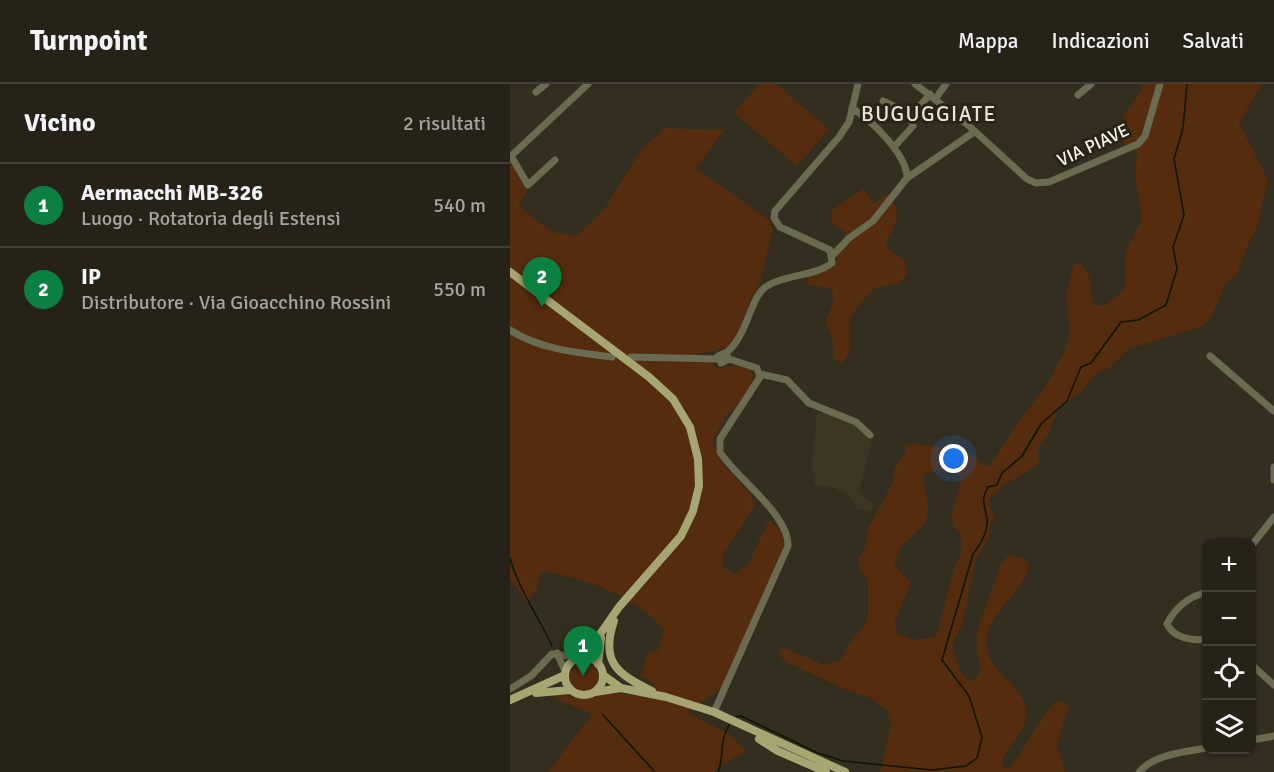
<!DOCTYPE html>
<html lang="it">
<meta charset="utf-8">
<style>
body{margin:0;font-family:Signika,sans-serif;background:#322f25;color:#f1f3f6}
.controls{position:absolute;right:18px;bottom:18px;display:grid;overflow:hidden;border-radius:12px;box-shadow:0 2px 4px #0004}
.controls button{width:54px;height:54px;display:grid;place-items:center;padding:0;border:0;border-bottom:2px solid #423f37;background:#262218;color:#f1f3f6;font:30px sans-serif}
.you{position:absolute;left:444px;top:375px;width:21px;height:21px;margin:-15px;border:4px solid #fff;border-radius:50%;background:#1a73e8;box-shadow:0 0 0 9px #1a73e833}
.badge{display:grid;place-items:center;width:39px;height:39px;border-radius:50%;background:#0b8043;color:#fff;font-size:20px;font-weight:700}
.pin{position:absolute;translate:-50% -50px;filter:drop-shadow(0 2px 3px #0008)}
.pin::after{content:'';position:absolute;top:32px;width:21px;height:18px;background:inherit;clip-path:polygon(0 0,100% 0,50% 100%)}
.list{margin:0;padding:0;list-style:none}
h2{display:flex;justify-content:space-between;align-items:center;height:78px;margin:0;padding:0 24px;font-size:26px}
h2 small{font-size:20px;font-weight:400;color:#a4a4a2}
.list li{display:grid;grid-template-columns:39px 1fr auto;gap:18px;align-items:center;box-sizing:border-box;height:84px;padding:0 24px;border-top:2px solid #423f37}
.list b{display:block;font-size:22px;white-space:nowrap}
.list p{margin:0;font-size:20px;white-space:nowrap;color:#a4a4a2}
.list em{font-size:20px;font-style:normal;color:#a4a4a2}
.icon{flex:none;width:33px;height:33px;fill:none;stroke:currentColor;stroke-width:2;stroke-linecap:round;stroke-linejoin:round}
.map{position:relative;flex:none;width:764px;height:688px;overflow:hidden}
header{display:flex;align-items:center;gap:36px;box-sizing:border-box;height:84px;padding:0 30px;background:#262218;border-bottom:2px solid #423f37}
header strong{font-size:28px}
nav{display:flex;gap:33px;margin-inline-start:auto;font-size:21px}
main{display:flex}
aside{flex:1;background:#262218}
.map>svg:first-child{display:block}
.built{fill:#3d3622}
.green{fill:#552c0d;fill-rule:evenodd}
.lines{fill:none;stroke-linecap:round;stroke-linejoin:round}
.stream{stroke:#0c1600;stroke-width:1.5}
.minor{stroke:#6a6b51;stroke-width:7}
.major{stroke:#a5a671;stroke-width:8}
.labels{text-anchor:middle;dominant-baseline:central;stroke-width:6;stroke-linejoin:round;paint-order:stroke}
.street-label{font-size:18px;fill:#f8f5ec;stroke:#292417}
.quarter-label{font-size:21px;letter-spacing:1.5px;fill:#eae3d2;stroke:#292417}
</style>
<header>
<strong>Turnpoint</strong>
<nav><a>Mappa</a><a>Indicazioni</a><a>Salvati</a></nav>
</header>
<main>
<aside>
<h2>Vicino<small>2 risultati</small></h2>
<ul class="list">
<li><span class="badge">1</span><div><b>Aermacchi MB-326</b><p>Luogo · Rotatoria degli Estensi</p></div><em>540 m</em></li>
<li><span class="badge">2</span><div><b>IP</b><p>Distributore · Via Gioacchino Rossini</p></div><em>550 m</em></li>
</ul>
</aside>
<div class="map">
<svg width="764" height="688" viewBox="0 0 764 688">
<rect width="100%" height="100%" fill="#332e20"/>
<path class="built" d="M313 327 340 337 362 357 349 407 362 419V428L346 424 340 413 327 405 304 400 305 390 301 389 307 328 312 329Z"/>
<path class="green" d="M249 0H266L319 45 287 82 224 29Z
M633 0H752L729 39 758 96 746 147 739 158 727 190 716 199 701 233 693 242 618 265 600 283 586 289 573 306 548 325 539 348 528 364 529 380 492 402 479 415 484 435 479 444V454L466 475 452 541 442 562 451 589 458 596H465L471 585 467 566 468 543 491 480 498 472 514 474 518 480C519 503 481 526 477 551 471 591 517 597 516 630 516 650 495 661 492 679L496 685 501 683 540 623 551 616 559 623 546 661 555 688H370L381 642 377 626 361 614 329 603 277 578 270 572 269 562 315 581 331 576 338 561 354 542 358 531V496L350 486 348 475 355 463 358 444 383 398 384 385 396 368 394 361C413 358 442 364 460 371 468 374 472 383 480 382L508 338 537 301 556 264 560 250 556 212 564 179H570C588 198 575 205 584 221H595L609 211 615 201V170L632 135 625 94 627 69 610 55C612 22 623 26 633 0ZM427 386 450 390C454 411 430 431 450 448L452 467 444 485 426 553 403 556 388 550 384 539 401 499 384 481C391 453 405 455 415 438 424 424 412 405 414 390Z
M155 44 214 46 186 84 258 135 263 143 250 199 240 217 224 259 216 264 187 270 182 277H201L207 285C218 282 228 277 239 285 254 297 220 326 213 336 209 343 206 351 202 358L212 379 240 410 245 421 215 467 212 475 214 484 225 490 238 480 259 436 271 447 275 459 212 604 177 628 221 651 236 667 206 685 205 688H38L82 630 44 614 48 609 71 615 89 610 110 609 140 614 145 600 131 592 137 570 148 566 154 545C122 511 77 494 32 487L27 504 17 519 0 495V77L17 107 9 122 42 148 67 152 95 124 131 66Z
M353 105 364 120 377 110C393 127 387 141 375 158L381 168 395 176 397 190 390 199 364 204 344 227 339 236V269L333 279 324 275 322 253 315 238 323 219 322 206C314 199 303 206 296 198L299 193 322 184 335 155V148L321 138 322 126Z
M60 593a14 14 0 1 1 28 0a14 14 0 1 1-28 0Z"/>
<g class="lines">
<path class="stream" d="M0 474C9 506 28 532 42 562
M93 631 145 688
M226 633 231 632 308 669 333 677 422 686 456 682 467 674 472 653 459 612 432 576 463 470C470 461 478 447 477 435 475 421 470 417 478 403L487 401 492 389 512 372 531 340 557 317 571 283 581 279 611 238 628 236 656 221 667 185 663 163 674 131 664 75 673 44 677 0
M208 688C215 671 208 661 219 641"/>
<path class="minor" d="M405 0 458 41 517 95 526 99 539 98 628 60 635 52 650 0
M26 8 36 0
M568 11 581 0
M426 14 436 0
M373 17 390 25 400 34
M384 63 403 42 400 34 420 10
M45 76 18 101 1 72 78 0
M397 94 464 48
M323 171 339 154 363 137 397 94C397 70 361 36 342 24
M0 246C29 265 68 269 102 273
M216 269C238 252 240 212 257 202 276 190 303 193 322 179L320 166 270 143 264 134 265 127 329 53 339 38 348 0
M700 272 764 327
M121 273 208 275
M250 290 277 296 299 319 346 338 360 351
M764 383V396
M742 461 764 433
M696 509C680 511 664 525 657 540 664 555 682 556 696 556
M47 569 55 587
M742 581 764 601
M0 605 21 592 42 570 70 573
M204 628 278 462C279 430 227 395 210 368V355L250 293 247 284 219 275 215 269 208 272 211 279 219 275
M742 656 764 652
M629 688C645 670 674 668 696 664"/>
<path class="major" d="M0 188 139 293 163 315 180 343 188 375 189 402 183 427 171 452 109 523 74 573
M104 537C90 578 107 590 142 607
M55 592a19 19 0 1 1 38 0a19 19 0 1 1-38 0Z
M88 580 91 554
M93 591 111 604
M85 608 111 604 156 613 204 628 335 688
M26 609 60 606
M0 616 55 591
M249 655 268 667 316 688"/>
</g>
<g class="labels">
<g class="street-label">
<text transform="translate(583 61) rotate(-25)">VIA PIAVE</text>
</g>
<g class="quarter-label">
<text x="419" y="30">BUGUGGIATE</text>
</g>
</g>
</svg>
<div class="controls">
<button>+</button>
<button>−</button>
<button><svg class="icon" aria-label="locate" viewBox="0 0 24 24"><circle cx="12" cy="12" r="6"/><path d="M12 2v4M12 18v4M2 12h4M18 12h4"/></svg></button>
<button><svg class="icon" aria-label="layers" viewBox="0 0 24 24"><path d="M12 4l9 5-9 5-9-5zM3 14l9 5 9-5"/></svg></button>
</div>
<div class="you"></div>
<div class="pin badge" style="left:73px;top:592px">1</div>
<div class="pin badge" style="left:32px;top:223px">2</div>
</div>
</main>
